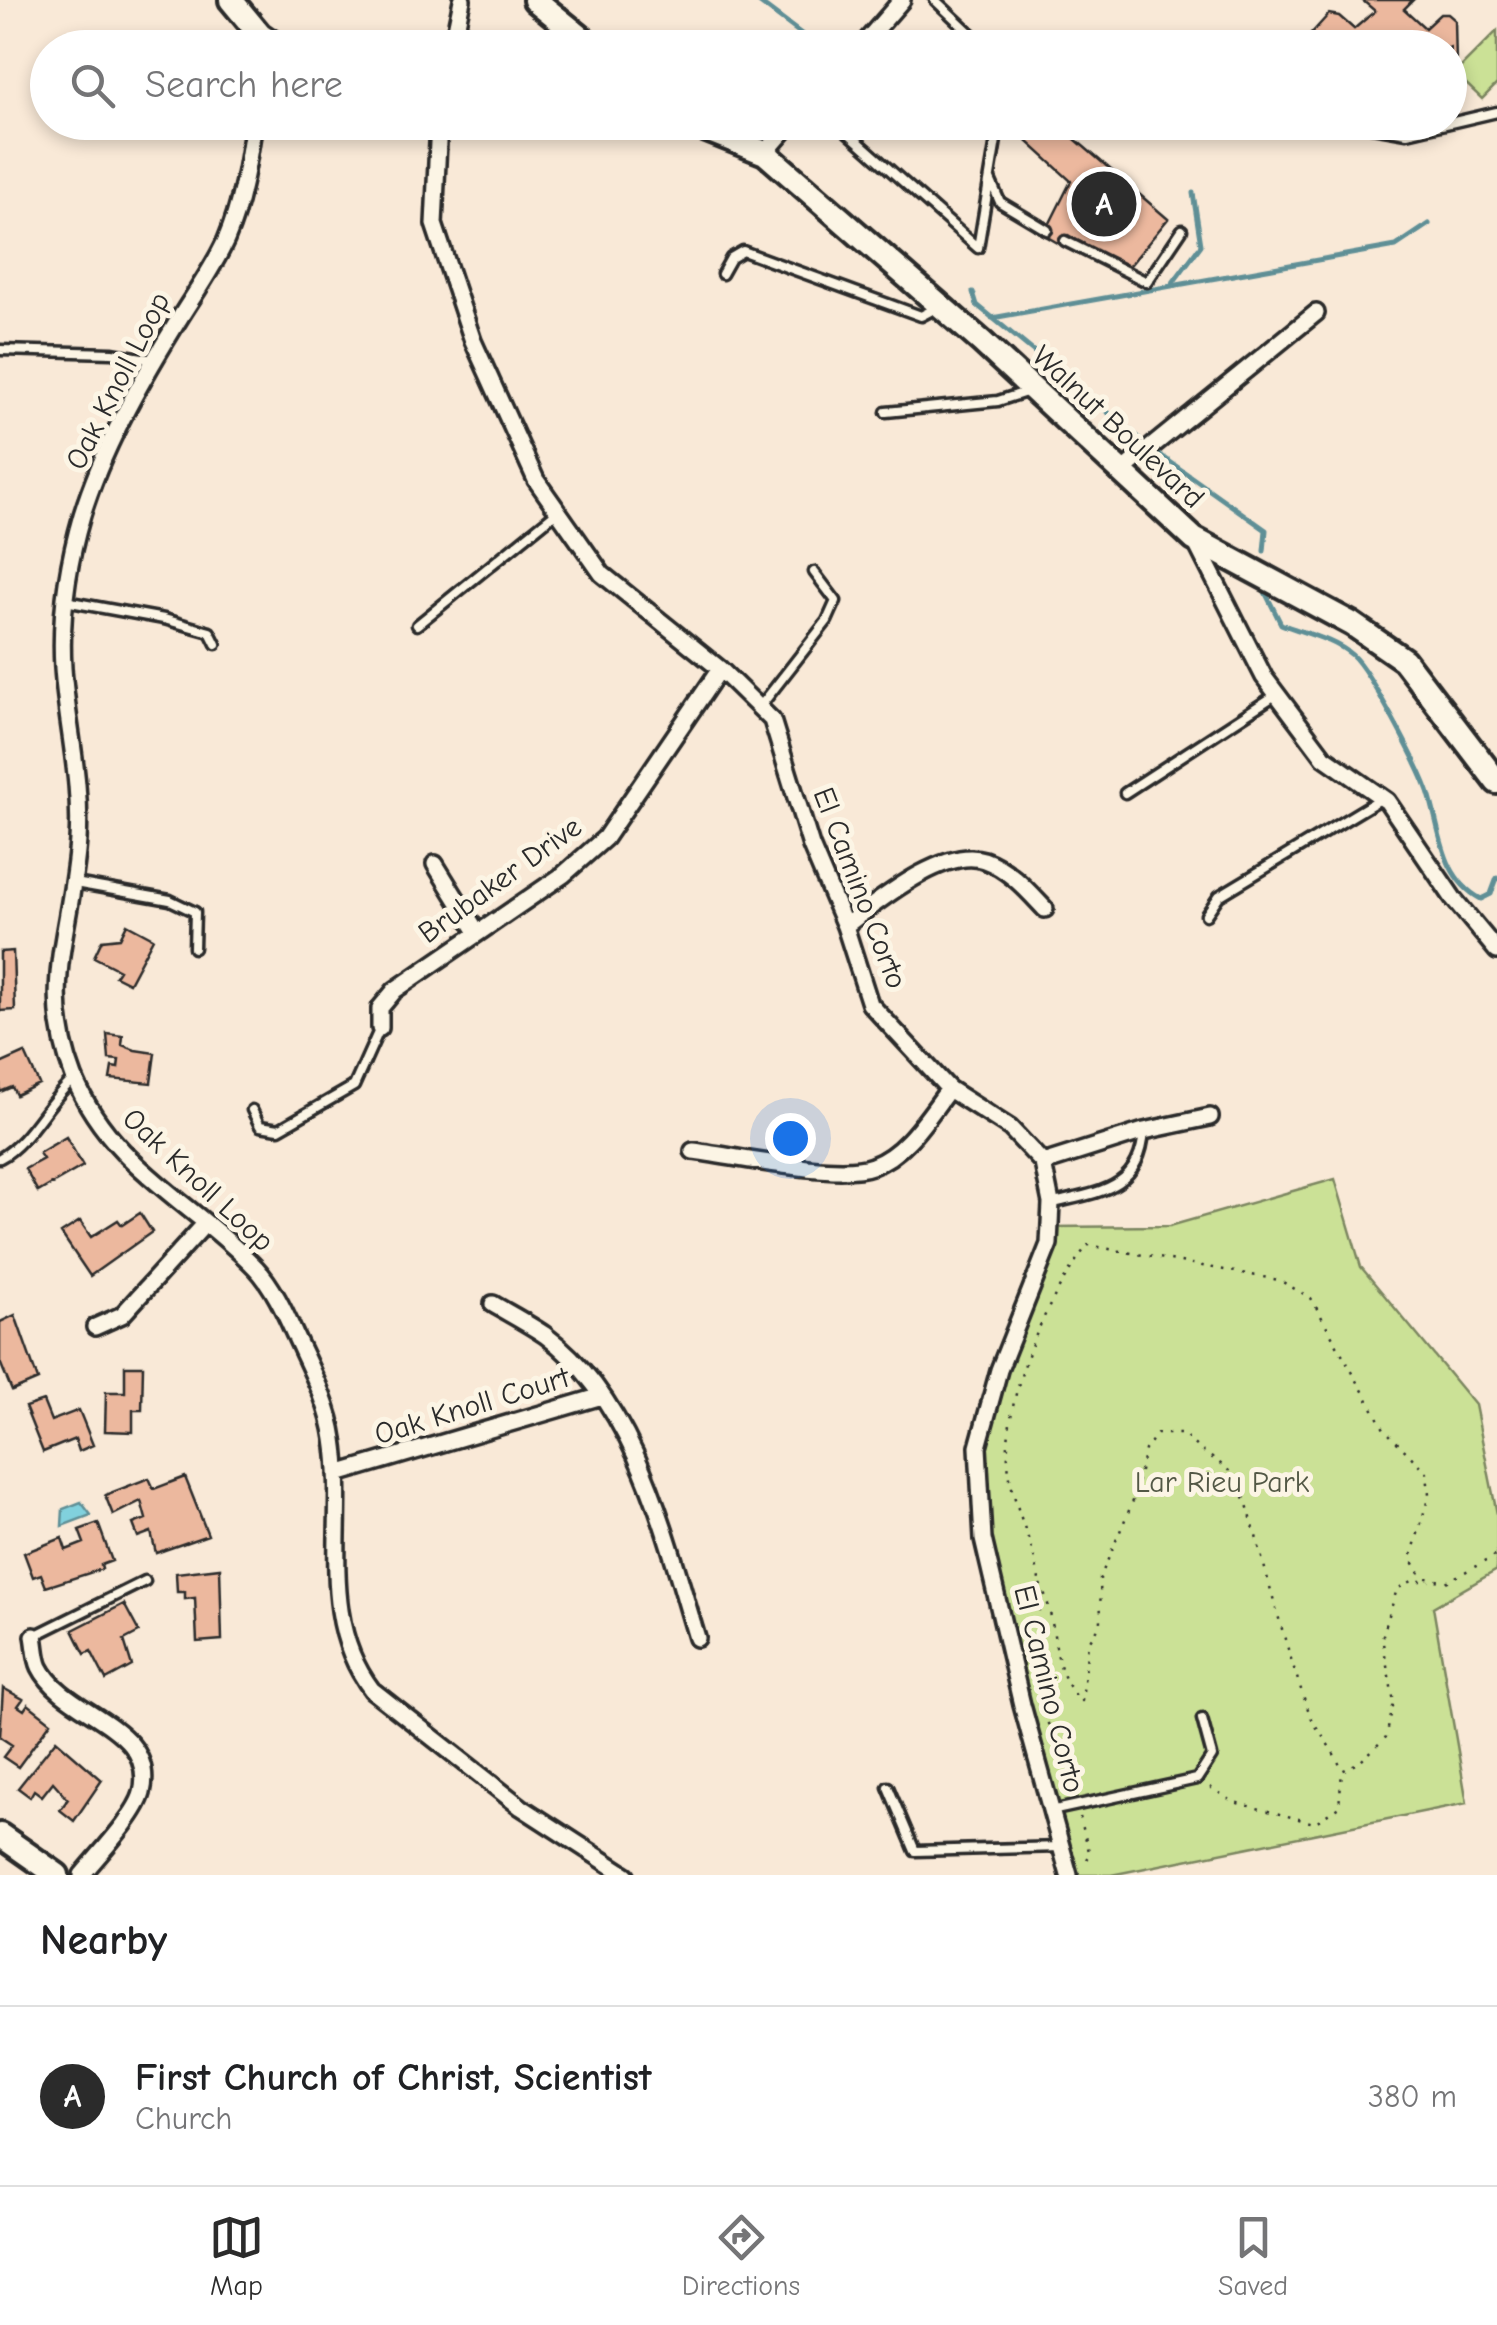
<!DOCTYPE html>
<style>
body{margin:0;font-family:"Comic Neue",sans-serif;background:#f2f2f2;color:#202124}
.you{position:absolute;left:790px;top:1138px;width:35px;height:35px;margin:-25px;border:8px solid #fff;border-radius:50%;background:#1a73e8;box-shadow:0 0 0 15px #1a73e833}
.badge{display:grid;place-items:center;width:65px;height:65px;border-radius:50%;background:#2b2b2b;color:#fff;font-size:32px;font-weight:700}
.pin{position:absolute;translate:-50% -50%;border:5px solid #fff;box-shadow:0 2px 10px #0006}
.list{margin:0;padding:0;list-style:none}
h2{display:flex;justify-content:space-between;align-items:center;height:130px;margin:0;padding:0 40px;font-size:42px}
h2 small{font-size:32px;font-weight:400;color:#757577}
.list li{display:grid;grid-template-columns:65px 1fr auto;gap:30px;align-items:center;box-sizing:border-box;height:180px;padding:0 40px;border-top:2px solid #e0e0e0}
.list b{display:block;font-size:38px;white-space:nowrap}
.list p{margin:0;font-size:32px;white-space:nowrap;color:#757577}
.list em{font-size:32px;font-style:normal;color:#757577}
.icon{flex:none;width:55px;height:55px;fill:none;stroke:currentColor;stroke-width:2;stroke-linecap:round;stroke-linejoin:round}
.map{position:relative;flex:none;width:1497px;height:1875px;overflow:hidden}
.search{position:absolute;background:#fff;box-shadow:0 5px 15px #0003;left:30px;right:30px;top:30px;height:110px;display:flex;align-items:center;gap:25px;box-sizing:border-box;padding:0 35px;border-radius:55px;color:#757577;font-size:38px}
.sheet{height:310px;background:#fff}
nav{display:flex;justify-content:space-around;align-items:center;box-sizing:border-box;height:140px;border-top:2px solid #e0e0e0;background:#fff;font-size:28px;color:#757577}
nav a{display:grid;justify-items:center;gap:5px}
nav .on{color:#2b2b2b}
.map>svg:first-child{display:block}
.green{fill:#cbe196;stroke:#7b8660;stroke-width:2.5}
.water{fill:#81d1dd;stroke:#5f8f96;stroke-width:2.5}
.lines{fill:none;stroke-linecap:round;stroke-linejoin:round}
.stream{stroke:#5f8f96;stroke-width:5}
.building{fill:#ecb89e;stroke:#2b2b2b;stroke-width:2.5}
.lane-casing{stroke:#2b2b2b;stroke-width:15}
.street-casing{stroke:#2b2b2b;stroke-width:22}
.secondary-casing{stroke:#2b2b2b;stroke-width:30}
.path{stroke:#2b2b2b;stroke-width:2.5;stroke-dasharray:2.5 8;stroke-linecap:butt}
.lane{stroke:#fcf5e5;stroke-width:8}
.street{stroke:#fcf5e5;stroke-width:15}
.secondary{stroke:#fcf5e5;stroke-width:22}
.labels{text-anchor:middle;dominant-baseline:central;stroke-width:10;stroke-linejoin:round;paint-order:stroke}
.street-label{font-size:30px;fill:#2b2b2b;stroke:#fcf5e5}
.park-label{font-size:30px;fill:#535846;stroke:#fcf5e5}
</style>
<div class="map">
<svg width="1497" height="1875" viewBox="0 0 1497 1875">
<rect width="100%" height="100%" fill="#f9e9d7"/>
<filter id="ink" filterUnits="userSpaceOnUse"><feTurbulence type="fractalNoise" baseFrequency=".01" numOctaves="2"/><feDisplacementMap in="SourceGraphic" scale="20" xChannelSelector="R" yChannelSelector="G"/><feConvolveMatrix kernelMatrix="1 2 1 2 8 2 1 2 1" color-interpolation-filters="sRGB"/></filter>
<g filter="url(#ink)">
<path class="green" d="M1497 31V84L1482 99 1455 73Z
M1335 1179 1361 1267 1475 1405 1497 1514V1570L1433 1607 1467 1803 1111 1875H1069L983 1539 978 1447 1048 1227 1170 1226Z"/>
<path class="water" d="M81 1502 91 1515 62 1526 63 1509Z"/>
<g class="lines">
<path class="stream" d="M756 0 820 48
M1172 284 1201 245 1193 193
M973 292 977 305 1138 437
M992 318 1396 246 1429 224
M1156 452 1266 530 1264 551
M1264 590 1281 624C1304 633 1334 639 1352 655 1370 671 1419 766 1428 791 1441 829 1440 877 1481 899L1491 894 1497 878"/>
</g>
<path class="building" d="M1362 0H1413L1404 9 1425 28 1440 14H1448L1455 20 1456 65 1450 70V48H1310V35L1329 14 1339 16 1354 29 1375 11Z
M1006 122H1071L1068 133 1168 219 1126 270 1068 235 1063 246 1044 235 1071 181Z
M127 924 153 938 129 983 115 976 119 970 94 957 102 940 120 938Z
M13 951 15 1010 0 1011V952Z
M107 1034 123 1036 122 1045 135 1050 155 1053 151 1083 110 1079 112 1067 118 1068 119 1060 109 1059Z
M25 1053 39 1084 16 1095 12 1087 0 1092V1064Z
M66 1137 83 1166 38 1192 25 1169 43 1159 39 1153Z
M140 1213 152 1232 90 1276 61 1233 80 1221 91 1237 118 1220 122 1225Z
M15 1315 38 1380 12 1391 0 1362V1322Z
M125 1366H143L142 1410H133V1432L105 1431 106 1392H125Z
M43 1401 51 1421 79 1410 93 1445 79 1451 75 1439 43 1452 25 1407Z
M185 1477 208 1535 156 1553 151 1532 138 1537 133 1524 146 1519 141 1501 113 1515 105 1495 149 1478 154 1489Z
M98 1523 112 1561 101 1565 102 1569 46 1587 41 1574 33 1577 24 1553 62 1538 66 1550 84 1543 79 1530Z
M220 1568 222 1640 197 1642 195 1598 185 1599V1592H177L176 1573Z
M124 1604 139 1632 124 1640 132 1666 106 1680 91 1651 85 1654 73 1630Z
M3 1688 23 1699 18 1706 24 1710 28 1704 51 1722 18 1767 3 1757 12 1745 0 1737Z
M56 1740 102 1780 74 1821 60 1810 68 1799 53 1782 42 1796 34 1790 30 1797 18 1788Z"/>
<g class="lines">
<g class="lane-casing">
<path id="lane" d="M935 0 986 48
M836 122 978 248 999 122
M1361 125 1407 133 1497 112
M990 179 1000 202 1047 230
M1065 241 1147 282 1182 230
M722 274 731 258 743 251 921 316 938 307
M0 350 112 353 154 360
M886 412 998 401 1029 391
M65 601 164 619 210 632 216 644
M417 625 558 511
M759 708 827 621 836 601 814 572
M1125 793 1277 694
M75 883 170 900 195 912 194 948
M1206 915 1219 896 1382 798
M252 1110 260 1126 279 1129 354 1086 380 1028
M0 1158C30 1142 47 1101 75 1078
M1053 1203C1100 1192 1140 1189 1144 1131
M34 1636 145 1581
M888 1787 915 1851 1061 1847
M1051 1811 1197 1779 1212 1756 1202 1719"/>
</g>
<g class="street-casing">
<path id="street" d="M452 48 462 0
M860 48 902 0
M254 122C248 161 242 203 226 240 212 271 190 300 173 329 138 386 102 450 82 515 68 563 60 617 63 668 67 726 82 781 78 840 72 930 39 987 74 1077 110 1166 193 1202 256 1268 273 1286 285 1313 295 1335 310 1368 329 1403 334 1439 347 1524 316 1617 372 1690L521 1807 626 1875
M439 122 434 224 473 341 536 480 602 574 720 669 772 720 811 846 845 926 870 1004 949 1089 1010 1128 1043 1163 1051 1203 1049 1244 999 1370 978 1447 983 1539 1022 1705 1069 1875
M765 153 792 122
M1124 469 1316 313
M1194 539 1264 677 1324 757 1387 801 1453 898 1497 951
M435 864 477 932
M845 926C875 904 944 846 984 860 1009 869 1027 890 1045 909
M380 1028V1008L395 990 563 875 605 838 720 669
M693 1151C734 1156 836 1179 872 1166 905 1155 929 1115 949 1089
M1043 1163 1144 1131 1210 1117
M493 1304C510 1314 529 1324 545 1335 636 1402 666 1536 697 1638
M95 1327 122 1315 204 1225
M337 1474 602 1396
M34 1636C36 1646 36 1659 40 1667 64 1716 158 1725 142 1793 136 1816 97 1856 82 1875"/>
</g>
<g class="secondary-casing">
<path id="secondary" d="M231 0 260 35 279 48
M535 0 594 48
M623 122 691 125
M687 122 765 153 982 342 1194 539 1352 624 1404 660 1497 782
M0 1835 57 1875"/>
</g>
<path class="path" d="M1040 1584C1060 1620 1048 1673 1082 1701L1088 1643 1101 1624 1100 1578 1133 1501 1145 1450 1157 1434H1184C1199 1453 1218 1459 1230 1472 1243 1487 1249 1510 1254 1529 1271 1590 1287 1652 1309 1712 1318 1734 1335 1750 1342 1771
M1210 1787 1234 1802 1314 1823 1339 1807 1342 1771 1361 1761 1386 1737 1394 1703 1382 1638 1397 1589 1412 1581H1430
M1072 1795C1059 1756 1041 1712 1037 1671 1034 1640 1042 1609 1039 1580 1033 1540 1011 1504 1008 1462 1004 1395 1046 1297 1088 1245L1279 1280 1311 1298 1384 1429 1427 1473 1429 1495 1411 1558 1422 1577 1446 1582 1497 1555
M1080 1817 1090 1855 1083 1865"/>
<use href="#lane" class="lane"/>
<use href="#street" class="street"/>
<use href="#secondary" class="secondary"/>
</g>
</g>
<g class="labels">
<g class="street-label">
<text transform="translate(118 381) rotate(-63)">Oak Knoll Loop</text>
<text transform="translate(1118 427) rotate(43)">Walnut Boulevard</text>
<text transform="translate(500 880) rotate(-36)">Brubaker Drive</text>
<text transform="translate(860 888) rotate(69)">El Camino Corto</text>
<text transform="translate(198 1180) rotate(43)">Oak Knoll Loop</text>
<text transform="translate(472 1406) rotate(-17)">Oak Knoll Court</text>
<text transform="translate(1049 1689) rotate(76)">El Camino Corto</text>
</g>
<g class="park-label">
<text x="1222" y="1482">Lar Rieu Park</text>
</g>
</g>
</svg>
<div class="you"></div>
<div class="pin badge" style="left:1104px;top:204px">A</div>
<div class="search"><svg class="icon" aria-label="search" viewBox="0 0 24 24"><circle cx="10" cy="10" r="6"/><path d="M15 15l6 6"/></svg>Search here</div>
</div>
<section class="sheet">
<h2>Nearby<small></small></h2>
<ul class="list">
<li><span class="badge">A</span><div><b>First Church of Christ, Scientist</b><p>Church</p></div><em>380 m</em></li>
</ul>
</section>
<nav>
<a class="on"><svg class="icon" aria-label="map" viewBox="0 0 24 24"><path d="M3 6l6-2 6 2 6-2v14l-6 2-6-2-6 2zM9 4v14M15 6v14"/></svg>Map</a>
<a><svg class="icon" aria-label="directions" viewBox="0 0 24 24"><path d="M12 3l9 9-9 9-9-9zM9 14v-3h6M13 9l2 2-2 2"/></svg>Directions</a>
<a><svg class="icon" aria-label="saved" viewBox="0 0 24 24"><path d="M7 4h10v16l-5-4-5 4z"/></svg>Saved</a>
</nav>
